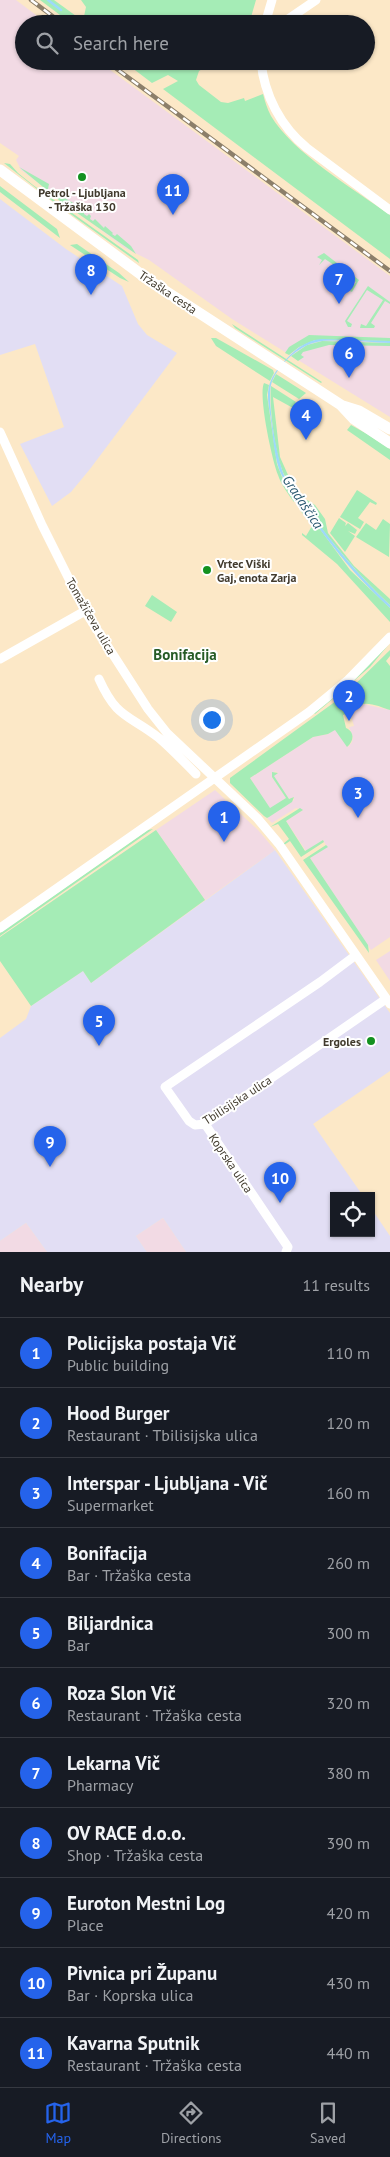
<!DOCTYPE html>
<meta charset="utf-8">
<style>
body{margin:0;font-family:"PT Sans",sans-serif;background:#20242c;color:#f1f3f6}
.controls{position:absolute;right:15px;bottom:15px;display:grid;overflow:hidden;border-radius:0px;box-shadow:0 1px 4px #0004}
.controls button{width:45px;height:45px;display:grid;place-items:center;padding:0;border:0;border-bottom:1px solid #363941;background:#171b24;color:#f1f3f6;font:25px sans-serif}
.you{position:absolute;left:211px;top:719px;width:18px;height:18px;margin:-12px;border:4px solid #fff;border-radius:50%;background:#1a73e8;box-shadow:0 0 0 8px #1a73e833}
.badge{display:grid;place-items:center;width:32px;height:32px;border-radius:50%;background:#2563eb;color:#fff;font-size:16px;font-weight:700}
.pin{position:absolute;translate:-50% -41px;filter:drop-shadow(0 1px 2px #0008)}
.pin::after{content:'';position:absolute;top:26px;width:18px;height:15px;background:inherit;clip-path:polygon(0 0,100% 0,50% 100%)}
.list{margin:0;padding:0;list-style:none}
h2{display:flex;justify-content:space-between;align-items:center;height:65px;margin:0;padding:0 20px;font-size:21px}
h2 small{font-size:16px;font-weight:400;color:#9ea1a6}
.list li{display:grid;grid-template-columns:32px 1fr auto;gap:15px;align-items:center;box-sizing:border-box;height:70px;padding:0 20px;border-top:1px solid #363941}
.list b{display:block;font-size:19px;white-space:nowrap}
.list p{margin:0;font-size:16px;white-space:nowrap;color:#9ea1a6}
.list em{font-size:16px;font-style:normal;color:#9ea1a6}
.icon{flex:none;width:28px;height:28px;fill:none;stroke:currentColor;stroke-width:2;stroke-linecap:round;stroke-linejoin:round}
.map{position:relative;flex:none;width:390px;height:1252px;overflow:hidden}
.search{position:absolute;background:#171b24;box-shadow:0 1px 4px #0004;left:15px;right:15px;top:15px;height:55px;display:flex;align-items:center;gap:12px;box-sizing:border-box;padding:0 18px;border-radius:28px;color:#9ea1a6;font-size:19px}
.sheet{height:835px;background:#171b24}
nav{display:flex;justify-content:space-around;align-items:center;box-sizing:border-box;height:70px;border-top:1px solid #363941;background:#171b24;font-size:14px;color:#9ea1a6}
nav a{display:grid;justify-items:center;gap:2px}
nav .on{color:#2563eb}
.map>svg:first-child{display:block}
.commercial{fill:#f2dae4}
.industrial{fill:#e2def4}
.green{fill:#a5ecb6}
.water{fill:#9dd9fa}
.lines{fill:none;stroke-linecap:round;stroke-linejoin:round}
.stream{stroke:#9dd9fa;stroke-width:2.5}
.minor{stroke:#fff;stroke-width:9}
.major{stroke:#fff;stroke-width:11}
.rail-casing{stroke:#8c7f6a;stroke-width:4.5}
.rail{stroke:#fff;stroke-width:2.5;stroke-dasharray:8;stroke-linecap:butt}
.poi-dot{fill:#139120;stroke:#fff;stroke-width:2}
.labels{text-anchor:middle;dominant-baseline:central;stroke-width:4;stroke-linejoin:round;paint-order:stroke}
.poi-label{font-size:12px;font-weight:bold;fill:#413a2d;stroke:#fff}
.street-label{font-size:12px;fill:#413a2d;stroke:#fff}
.water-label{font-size:14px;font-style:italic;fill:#2b5970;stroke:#fff}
.quarter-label{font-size:15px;font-weight:bold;fill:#265b26;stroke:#fff}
</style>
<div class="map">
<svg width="390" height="1252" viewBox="0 0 390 1252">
<rect width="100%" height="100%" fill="#fce8c7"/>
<path class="commercial" d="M0 0H16L48 24H24V61H98L390 276V417L232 319 149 260 125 248 21 170 16 160 19 156 0 143Z
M363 704 390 710V937L371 950 310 858 327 847 323 840 306 851 286 821 303 810 296 808 272 823 267 818 294 800V797L289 799 273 776 278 773 275 771 272 777 286 798 270 809 250 778 313 737 328 734 336 729 348 747 352 742 353 737 349 727 354 726 350 713 356 706Z
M215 790 258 830 275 850 205 900 156 830Z
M390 951V981L376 960Z
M163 1218 186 1252H147L136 1236Z
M26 1223 47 1252H0V1241Z"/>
<path class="industrial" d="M0 199 66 249 122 286 138 324 147 335 177 353 90 469 71 492 52 506 20 444 64 427 35 344 0 355Z
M275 850 390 1013V1071L313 1124 363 1196H334V1233H371V1208L390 1236V1252H186L163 1218 136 1236 147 1252H47L26 1223 0 1241V1038L26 1019 31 1006 83 971 91 983Z"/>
<path class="green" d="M40 0H54L83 21 86 7 81 0H256L249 24H72Z
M123 61H215L199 71 196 80 199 85 221 102 228 103 244 98 245 101 263 94C265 101 267 109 271 116 292 152 355 190 390 215V259L163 89 178 81 168 75 152 83Z
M4 163 10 164 18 173 33 185 138 260 139 263 51 200Z
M19 167 49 184 48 189 56 195H65L63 197 75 204 79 210 81 208 84 211V214L87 216 89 214 91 216 90 219 93 221 95 219 104 228 105 226 113 233 112 234 115 236 117 234 131 246 136 254 60 201Z
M0 186 57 229 60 238 0 192Z
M77 244 119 273 129 282 120 278 70 245Z
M324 253 359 280 352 292 350 291 356 282 341 272 334 281 338 284 337 286 327 279 328 278 332 280 340 269 325 259 319 265 322 260 317 257Z
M368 286 390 302V304L385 301 371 323 375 326 374 328H360L361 324 366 326 383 300 367 290 347 321 352 324 351 327H348L345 321Z
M232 324 322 382 321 383 235 328Z
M309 335 390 338V341L315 340 299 347 289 355 285 353 289 347Z
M211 338H216L273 370 274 373 270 381 216 346Z
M322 341 390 343V346L329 345 303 352 301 355 304 357 298 361 291 356 307 345Z
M276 374 306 393 299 399 272 382Z
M264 383 269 385 267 395 277 464 282 477 297 498 294 502C288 494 281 484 278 475 272 460 258 395 264 383Z
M271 386 296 402 293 408 273 397 280 457 288 475 300 492 298 496C294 489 288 483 285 476 275 459 269 406 271 386Z
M351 425 367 434 390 449V460L347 430Z
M357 490 377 503 376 505 370 502 358 518 364 522 360 529 340 517Z
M307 500 315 505 325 519 328 533 354 566 390 599V605C357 574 330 541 304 504Z
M303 506 350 570 390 608V622L337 564 302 535V533L306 536 312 526 300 510Z
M339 518 346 523 345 526 348 523 357 530 355 534 348 531 355 536 345 552 330 533Z
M383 519 390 524 389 557 356 537 366 523 376 530Z
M152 595 177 612 171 622 145 606Z
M390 643 370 667 315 714 314 713 357 677Z
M390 650V656L386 661 390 666V710C381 707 366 700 357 706 351 709 350 713 343 715L346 728C355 732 354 741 347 747L335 730 328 734 313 737 250 778 270 808 286 798 272 777V772L278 773 274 776 289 799 294 797 292 802 269 817 267 818 264 816 230 783V778L343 696Z
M300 808 303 810 286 821 305 851 323 840 324 842 301 857 290 841 284 845 283 844 289 839 278 824 270 827Z
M153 829 0 936V933L148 830Z
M156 830 205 900 91 983 83 971 31 1006 0 961V937Z
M326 845 328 847 310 858 368 945 369 953 303 860Z"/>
<path class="water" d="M322 339 390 341V343C370 343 331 337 313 343 296 348 276 367 271 385 267 403 277 458 284 475 317 523 348 566 390 605V608C354 575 332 547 304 507 295 495 284 483 279 469 274 454 273 436 271 420 267 396 264 384 282 364 293 351 305 340 322 339Z"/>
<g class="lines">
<path class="stream" d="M48 0 61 10"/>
<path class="minor" d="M265 24 272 0
M281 24 316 0
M261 61C264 95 281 127 307 148L390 210
M0 432 42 525 85 611 148 709 167 733 257 818 279 844 390 1004
M0 659 85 611
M99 679C117 719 128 714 159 738 172 749 184 762 196 774
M0 928 309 712 348 680 390 637
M356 955 320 982 165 1087 189 1121 195 1125 205 1124 383 1001 385 997
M205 1124 288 1247 286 1252"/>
<path class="major" d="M0 170 150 281 341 405 354 419 390 443
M343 406 359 411 390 429"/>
<g class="rail-casing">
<path id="rail" d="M31 0 63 24
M106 61 390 271"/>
</g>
<use href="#rail" class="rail"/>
</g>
<g class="poi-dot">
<circle cx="82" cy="177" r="5"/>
<circle cx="207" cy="570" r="5"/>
<circle cx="371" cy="1041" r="5"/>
</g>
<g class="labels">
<g class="poi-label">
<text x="82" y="192">Petrol - Ljubljana<tspan x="82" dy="14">- Tržaška 130</tspan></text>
<text x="217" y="563" text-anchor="start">Vrtec Viški<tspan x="217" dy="14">Gaj, enota Zarja</tspan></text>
<text x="361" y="1041" text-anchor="end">Ergoles</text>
</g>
<g class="street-label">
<text transform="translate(168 292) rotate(34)">Tržaška cesta</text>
<text transform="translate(91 616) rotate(60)">Tomažičeva ulica</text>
<text transform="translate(237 1100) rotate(-33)">Tbilisijska ulica</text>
<text transform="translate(231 1163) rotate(56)">Koprska ulica</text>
</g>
<g class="water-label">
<text transform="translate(303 502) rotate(56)">Gradaščica</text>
</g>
<g class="quarter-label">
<text x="185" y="654">Bonifacija</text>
</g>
</g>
</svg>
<div class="controls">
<button><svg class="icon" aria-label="locate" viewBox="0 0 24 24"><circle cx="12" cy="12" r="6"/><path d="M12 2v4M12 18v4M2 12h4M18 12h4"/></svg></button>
</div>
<div class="you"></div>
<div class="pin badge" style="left:224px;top:842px">1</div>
<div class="pin badge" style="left:349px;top:721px">2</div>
<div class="pin badge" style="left:358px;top:818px">3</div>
<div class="pin badge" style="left:306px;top:440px">4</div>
<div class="pin badge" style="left:99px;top:1046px">5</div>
<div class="pin badge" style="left:349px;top:378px">6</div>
<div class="pin badge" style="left:339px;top:304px">7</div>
<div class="pin badge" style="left:91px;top:295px">8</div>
<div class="pin badge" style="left:50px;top:1167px">9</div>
<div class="pin badge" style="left:280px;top:1203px">10</div>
<div class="pin badge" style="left:173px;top:215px">11</div>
<div class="search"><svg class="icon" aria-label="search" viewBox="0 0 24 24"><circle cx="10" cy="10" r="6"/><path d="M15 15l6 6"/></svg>Search here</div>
</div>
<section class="sheet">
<h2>Nearby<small>11 results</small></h2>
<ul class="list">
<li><span class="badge">1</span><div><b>Policijska postaja Vič</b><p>Public building</p></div><em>110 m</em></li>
<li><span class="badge">2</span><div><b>Hood Burger</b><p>Restaurant · Tbilisijska ulica</p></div><em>120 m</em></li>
<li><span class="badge">3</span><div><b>Interspar - Ljubljana - Vič</b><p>Supermarket</p></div><em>160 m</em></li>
<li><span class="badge">4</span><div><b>Bonifacija</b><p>Bar · Tržaška cesta</p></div><em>260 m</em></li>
<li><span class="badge">5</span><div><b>Biljardnica</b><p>Bar</p></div><em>300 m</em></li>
<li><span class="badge">6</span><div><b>Roza Slon Vič</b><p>Restaurant · Tržaška cesta</p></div><em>320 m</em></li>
<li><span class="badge">7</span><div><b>Lekarna Vič</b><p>Pharmacy</p></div><em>380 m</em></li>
<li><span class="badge">8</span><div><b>OV RACE d.o.o.</b><p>Shop · Tržaška cesta</p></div><em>390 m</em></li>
<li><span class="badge">9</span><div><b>Euroton Mestni Log</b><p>Place</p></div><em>420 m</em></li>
<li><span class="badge">10</span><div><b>Pivnica pri Županu</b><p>Bar · Koprska ulica</p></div><em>430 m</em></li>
<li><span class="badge">11</span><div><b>Kavarna Sputnik</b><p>Restaurant · Tržaška cesta</p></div><em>440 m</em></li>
</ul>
</section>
<nav>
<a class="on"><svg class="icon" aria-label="map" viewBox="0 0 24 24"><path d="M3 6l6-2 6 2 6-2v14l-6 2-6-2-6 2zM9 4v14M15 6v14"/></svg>Map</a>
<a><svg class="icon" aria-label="directions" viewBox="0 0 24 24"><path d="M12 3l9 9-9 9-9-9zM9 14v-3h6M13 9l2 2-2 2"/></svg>Directions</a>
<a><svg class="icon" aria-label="saved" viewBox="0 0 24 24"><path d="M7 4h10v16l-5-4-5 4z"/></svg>Saved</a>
</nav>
